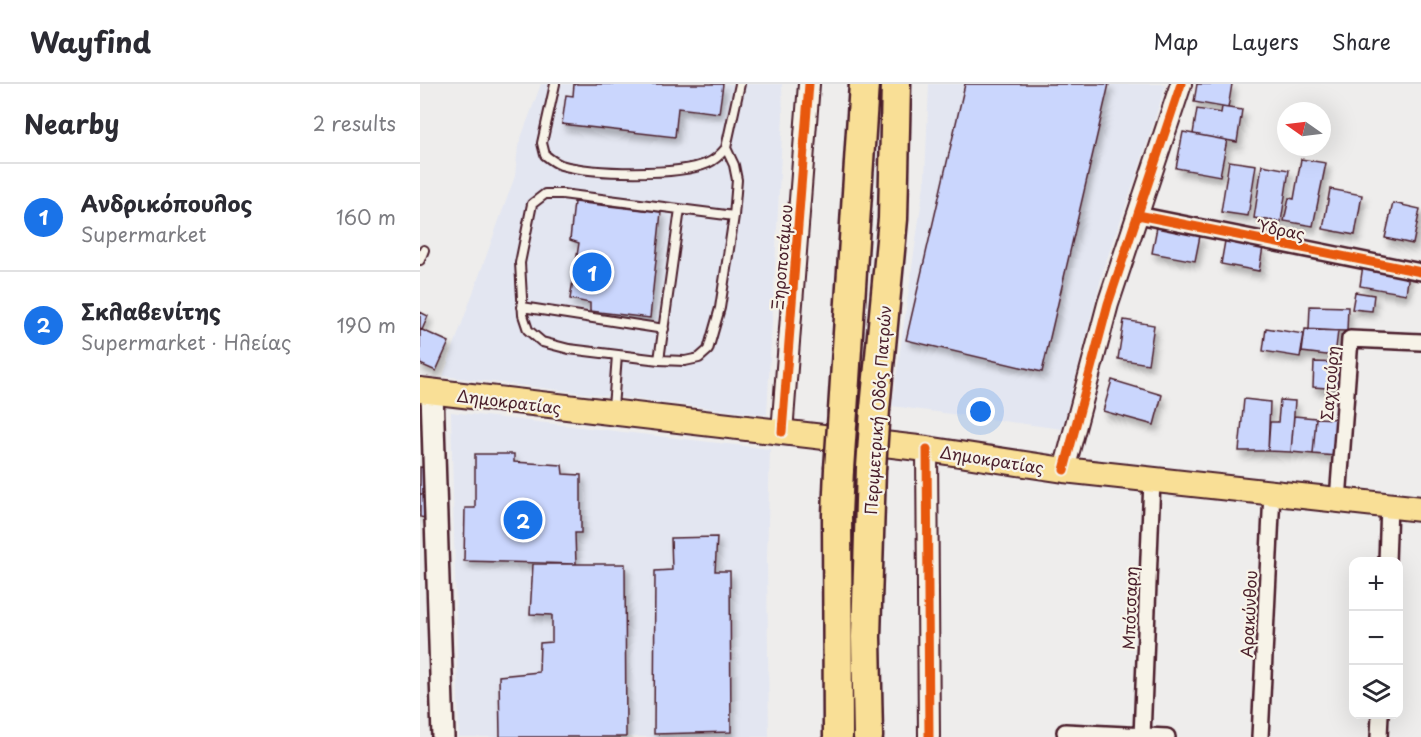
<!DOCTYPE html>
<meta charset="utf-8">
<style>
body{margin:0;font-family:"Playpen Sans",sans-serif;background:#f2f2f3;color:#2b2b33}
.controls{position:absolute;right:18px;bottom:18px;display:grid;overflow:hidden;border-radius:12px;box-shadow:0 6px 24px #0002}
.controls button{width:54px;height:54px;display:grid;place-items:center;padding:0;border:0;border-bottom:2px solid #e1e1e2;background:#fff;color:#2b2b33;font:30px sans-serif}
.compass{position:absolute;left:857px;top:18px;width:54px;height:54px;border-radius:50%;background:#fff;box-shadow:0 6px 24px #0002;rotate:284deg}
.you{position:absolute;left:561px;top:328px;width:21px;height:21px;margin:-15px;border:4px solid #fff;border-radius:50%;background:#1a73e8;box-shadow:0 0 0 9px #1a73e833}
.badge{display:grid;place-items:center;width:39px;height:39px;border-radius:50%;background:#1a73e8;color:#fff;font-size:20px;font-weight:700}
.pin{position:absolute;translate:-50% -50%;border:3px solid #fff;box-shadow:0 2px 6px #0006}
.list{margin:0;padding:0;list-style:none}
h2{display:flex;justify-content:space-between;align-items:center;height:78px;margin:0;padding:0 24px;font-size:26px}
h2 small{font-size:20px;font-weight:400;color:#7c7c81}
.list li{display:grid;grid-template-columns:39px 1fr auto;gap:18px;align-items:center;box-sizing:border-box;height:108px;padding:0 24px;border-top:2px solid #e1e1e2}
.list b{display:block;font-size:22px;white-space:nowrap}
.list p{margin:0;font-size:20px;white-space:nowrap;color:#7c7c81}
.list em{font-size:20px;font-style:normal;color:#7c7c81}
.icon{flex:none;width:33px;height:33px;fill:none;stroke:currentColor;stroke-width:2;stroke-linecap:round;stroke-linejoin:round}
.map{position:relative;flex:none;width:1001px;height:653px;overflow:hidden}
header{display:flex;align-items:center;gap:36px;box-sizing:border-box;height:84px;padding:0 30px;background:#fff;border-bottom:2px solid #e1e1e2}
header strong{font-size:28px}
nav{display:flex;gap:33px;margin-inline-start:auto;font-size:21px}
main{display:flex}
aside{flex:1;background:#fff}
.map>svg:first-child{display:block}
.built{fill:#e3e6f1}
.building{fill:#cad6fd;stroke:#4a1f2b;stroke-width:1.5;filter:url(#shadow)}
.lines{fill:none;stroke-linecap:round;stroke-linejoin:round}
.service-casing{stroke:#4a1f2b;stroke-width:12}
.minor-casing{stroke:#4a1f2b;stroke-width:20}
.tertiary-casing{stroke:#4a1f2b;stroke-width:24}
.secondary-casing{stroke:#4a1f2b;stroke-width:26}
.primary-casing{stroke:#4a1f2b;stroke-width:28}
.motorway-casing{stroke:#4a1f2b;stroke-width:33}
.service{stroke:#f7f3e8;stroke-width:8}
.minor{stroke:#f7f3e8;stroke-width:15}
.tertiary{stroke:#f7f3e8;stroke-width:20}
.secondary{stroke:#f7f3e8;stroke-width:21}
.primary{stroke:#f9df96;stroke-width:24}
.motorway{stroke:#f9df96;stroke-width:28}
.motorway-bridge-casing{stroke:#4a1f2b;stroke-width:33;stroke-linecap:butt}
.motorway-bridge{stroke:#f9df96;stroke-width:28}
.cycleway-casing{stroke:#f7f3e8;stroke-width:13}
.cycleway{stroke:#e8590c;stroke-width:9}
.labels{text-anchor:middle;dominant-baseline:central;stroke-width:4.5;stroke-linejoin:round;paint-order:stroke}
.street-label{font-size:16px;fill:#4a1f2b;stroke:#f7f3e8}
</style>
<header>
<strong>Wayfind</strong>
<nav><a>Map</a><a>Layers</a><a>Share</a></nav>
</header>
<main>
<aside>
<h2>Nearby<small>2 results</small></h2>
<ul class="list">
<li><span class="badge">1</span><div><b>Ανδρικόπουλος</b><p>Supermarket</p></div><em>160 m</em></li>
<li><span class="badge">2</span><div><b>Σκλαβενίτης</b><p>Supermarket · Ηλείας</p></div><em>190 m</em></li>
</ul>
</aside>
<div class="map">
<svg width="1001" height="653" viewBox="0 0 1001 653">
<defs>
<filter id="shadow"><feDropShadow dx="3.5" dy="6" stdDeviation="3" flood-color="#0004"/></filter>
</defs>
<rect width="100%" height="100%" fill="#eeedec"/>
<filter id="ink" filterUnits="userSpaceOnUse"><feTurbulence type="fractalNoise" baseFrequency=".0167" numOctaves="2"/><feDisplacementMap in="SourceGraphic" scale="12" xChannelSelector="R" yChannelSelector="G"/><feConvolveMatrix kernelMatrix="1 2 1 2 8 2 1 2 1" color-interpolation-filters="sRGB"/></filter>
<g filter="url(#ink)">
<path class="built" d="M121 0H362L363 32 347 331 23 292 95 92 98 62Z
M509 0H746L717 90 684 183 642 345 472 322 505 94Z
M31 328 350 365 347 476 349 653H39Z"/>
<path class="building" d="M154 0H303L299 29 258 24 255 53 142 40 146 11 153 12Z
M545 0H689L622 288 486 256Z
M777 0H812L808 24 774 18Z
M802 23 822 26 817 58 773 50 777 25 801 29Z
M763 48 807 56 800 92 756 84Z
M881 75 906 79 893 142 864 137 869 114 874 115Z
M809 77 836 81 828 132 801 128Z
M842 81 869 86 861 138 834 134Z
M910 105 942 111 935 151 903 145Z
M154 118 241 128 230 234 170 227V219L150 215 159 159 150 156Z
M973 119 1000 125 993 160 965 154Z
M737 143 780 152 775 177 732 169Z
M805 157 843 163 839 187 801 180Z
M943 181 989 189 986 210 940 202Z
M935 208 954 211 952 227 932 225Z
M890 222 928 223 927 247 889 246Z
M0 228 8 232 2 246 0 245Z
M704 236 734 241 728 280 698 275Z
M846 244 884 250 880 273 843 267Z
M0 245 29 258 16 287 0 280Z
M885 245 918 247 915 272 882 268Z
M894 278 922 279 921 305 893 303Z
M692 296 742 311 734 341 683 327Z
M824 315 850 318 848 367H819Z
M860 316 875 317 871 368 848 367 850 338H858Z
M874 332 896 334 893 370 871 368Z
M896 334 919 335 916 372 893 370Z
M55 370H94V378L142 381 143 390 161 391V449H155L156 480 44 477 45 424H55Z
M0 383 7 384 6 410H0Z
M0 410H6L5 434 0 433Z
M297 453 295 487H310L311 648 234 650 235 487 252 486 251 454Z
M113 480H205L206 653H80L79 592 119 588 120 559 132 558V531L110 530Z"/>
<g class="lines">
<g class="service-casing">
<path id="service" d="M135 0 122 59 125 71C130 75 135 79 141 81 172 90 258 92 288 79 295 76 301 70 306 64L320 0
M306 64 314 81 317 96 314 132 300 224 288 266 279 274 265 277 239 276 149 265 122 258 108 246 103 231 100 179 112 120 125 110H142L314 132
M0 176 4 166
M102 223 244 245
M239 276 260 125
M193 324 197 271"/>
</g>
<g class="minor-casing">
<path id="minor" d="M718 131 1001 188
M918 416 930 255 1001 258
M967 478 969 421
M645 648 747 653
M722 653 732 396
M840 653 852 409
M959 653 960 630"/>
</g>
<g class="tertiary-casing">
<path id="tertiary" d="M362 348 389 0
M507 365 509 653
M644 386 688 220 761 0"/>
</g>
<g class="secondary-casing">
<path id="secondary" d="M12 308 23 653"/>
</g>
<g class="primary-casing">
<path id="primary" d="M0 306 507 365 644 386 1001 425"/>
</g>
<g class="motorway-casing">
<path id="motorway" d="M455 325 473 135 476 0
M423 327 444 0
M418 653 417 431 419 385
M448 653 446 553 451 384"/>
</g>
<use href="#service" class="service"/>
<use href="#minor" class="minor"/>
<use href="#tertiary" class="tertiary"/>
<use href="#secondary" class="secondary"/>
<use href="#primary" class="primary"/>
<use href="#motorway" class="motorway"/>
<g class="motorway-bridge-casing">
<path id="motorway-bridge" d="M451 384 455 325
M419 385 423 327"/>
</g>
<use href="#motorway-bridge" class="motorway-bridge"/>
<g class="cycleway-casing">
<path id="cycleway" d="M718 131 1001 188
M362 348 389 0
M507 365 509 653
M644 386 688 220 761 0"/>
</g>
<use href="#cycleway" class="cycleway"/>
</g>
</g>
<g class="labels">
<g class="street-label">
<text transform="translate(862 145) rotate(11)">Ύδρας</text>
<text transform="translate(361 173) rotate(-85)">Ξηροποτάμου</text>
<text transform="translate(909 299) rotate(-85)">Σαχτούρη</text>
<text transform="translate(89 317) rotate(7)">Δημοκρατίας</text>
<text transform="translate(457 326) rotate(-86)">Περιμετρική Οδός Πατρών</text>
<text transform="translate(572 375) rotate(9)">Δημοκρατίας</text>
<text transform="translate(709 524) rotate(-88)">Μπότσαρη</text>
<text transform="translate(828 530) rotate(-87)">Αρακύνθου</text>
</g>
</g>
</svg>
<div class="controls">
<button>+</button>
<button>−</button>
<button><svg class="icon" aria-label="layers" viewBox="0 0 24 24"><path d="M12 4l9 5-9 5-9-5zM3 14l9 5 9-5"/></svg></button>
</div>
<svg class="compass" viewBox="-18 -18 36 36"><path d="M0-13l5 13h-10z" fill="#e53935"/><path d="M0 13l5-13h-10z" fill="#7c7c81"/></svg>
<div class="you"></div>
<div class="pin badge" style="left:172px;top:188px">1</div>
<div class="pin badge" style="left:103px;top:436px">2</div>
</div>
</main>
